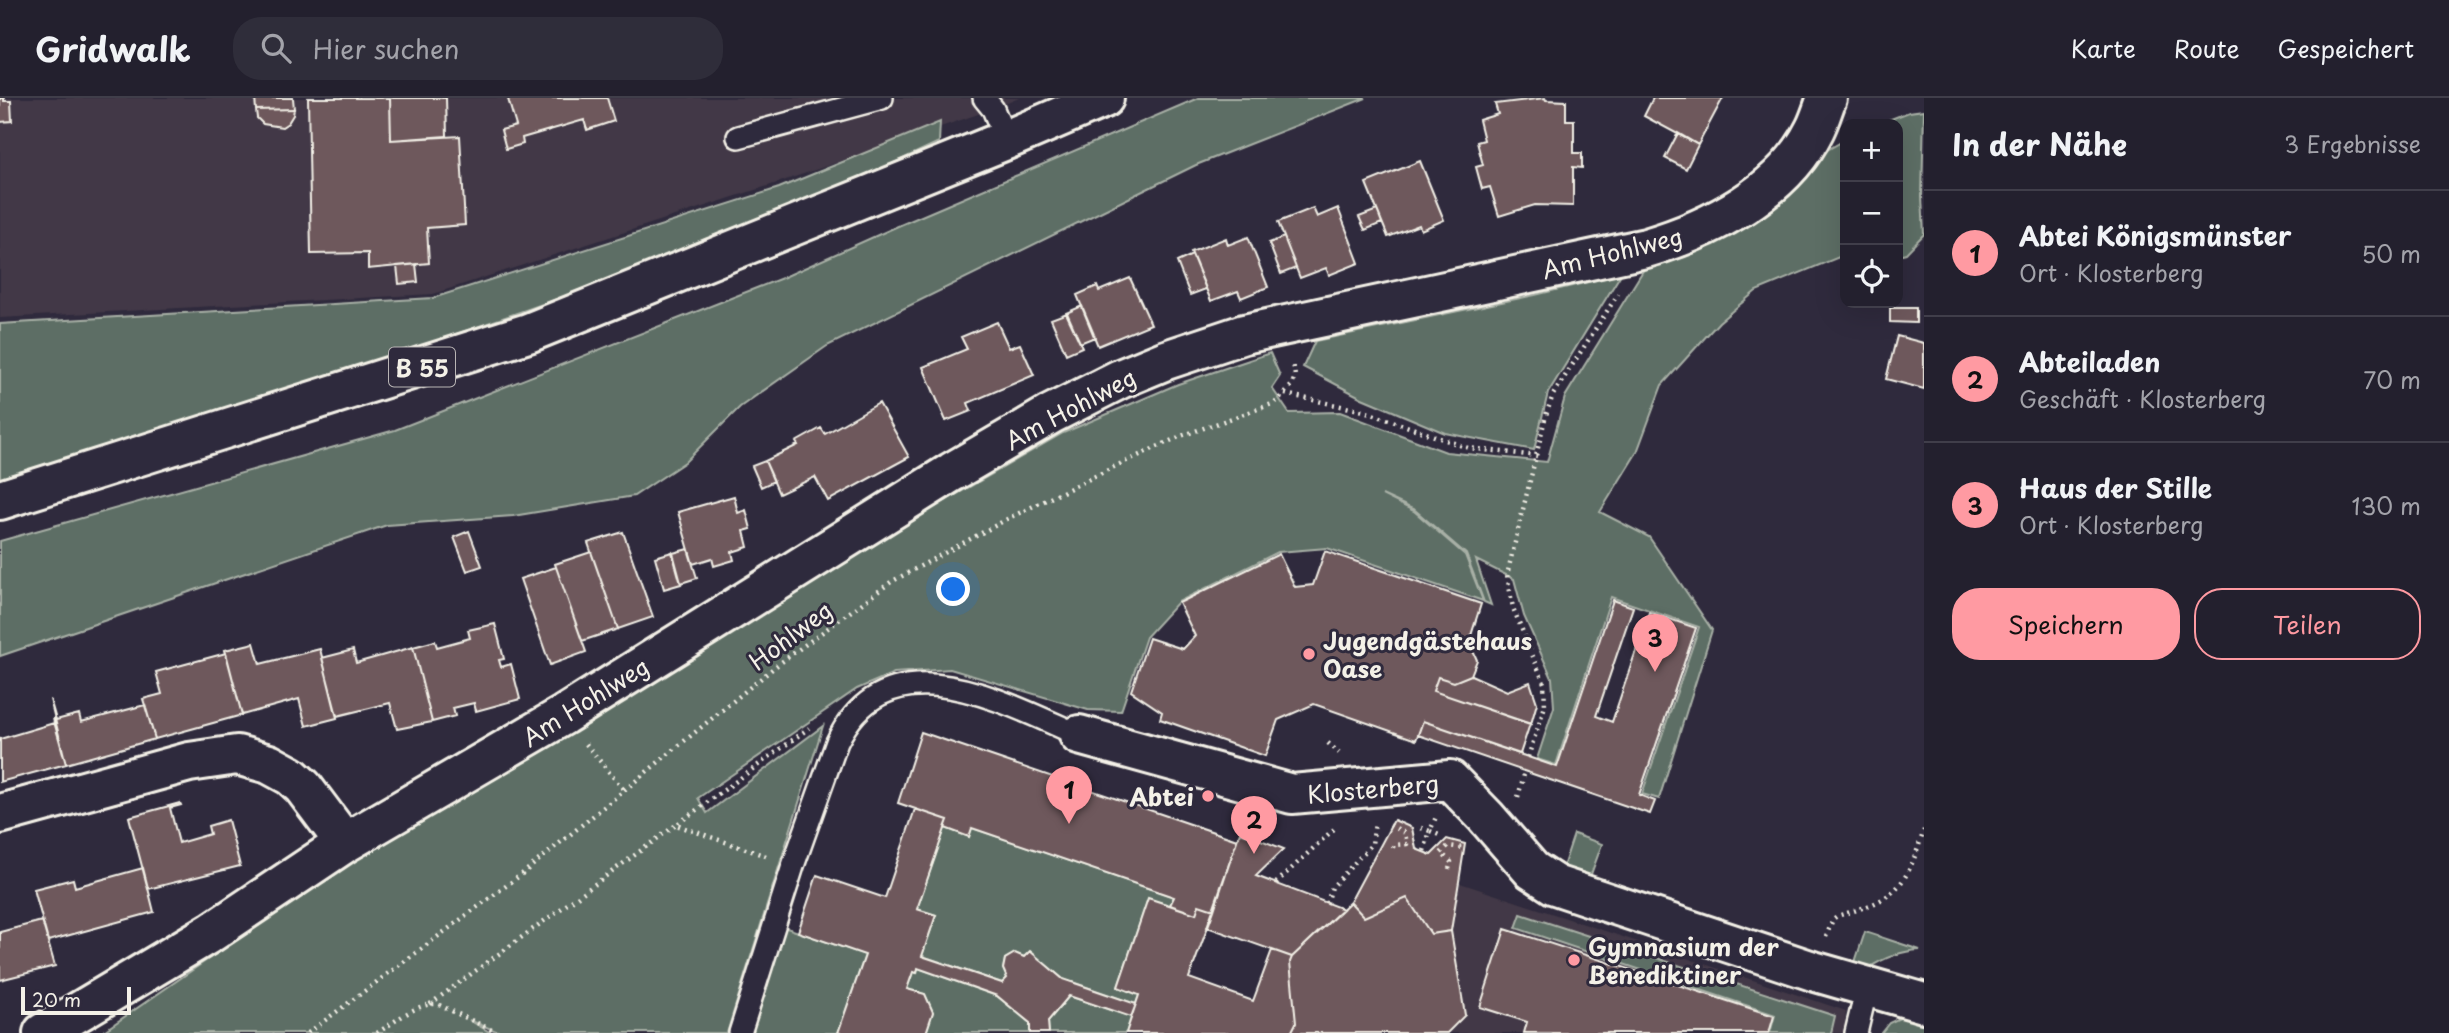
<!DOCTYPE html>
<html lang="de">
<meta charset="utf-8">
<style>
body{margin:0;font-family:"Playpen Sans",sans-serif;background:#2f2d3a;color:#f1f3f6}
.controls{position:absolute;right:21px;top:21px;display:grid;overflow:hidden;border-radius:14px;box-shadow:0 7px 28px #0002}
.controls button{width:63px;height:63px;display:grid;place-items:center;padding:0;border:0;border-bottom:2px solid #403e4a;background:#23202e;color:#f1f3f6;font:35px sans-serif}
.scale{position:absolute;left:21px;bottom:18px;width:110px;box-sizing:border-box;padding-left:7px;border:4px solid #f4f1e8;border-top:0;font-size:19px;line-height:24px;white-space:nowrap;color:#f4f1e8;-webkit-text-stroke:5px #2f2a3d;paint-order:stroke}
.you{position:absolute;left:954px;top:492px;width:24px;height:24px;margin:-18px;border:5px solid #fff;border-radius:50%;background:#1a73e8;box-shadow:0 0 0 10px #1a73e833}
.badge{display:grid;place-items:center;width:46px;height:46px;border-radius:50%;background:#ff9aa2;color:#111;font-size:23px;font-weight:700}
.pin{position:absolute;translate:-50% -58px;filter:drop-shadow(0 2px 4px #0008)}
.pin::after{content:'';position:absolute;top:37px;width:24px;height:21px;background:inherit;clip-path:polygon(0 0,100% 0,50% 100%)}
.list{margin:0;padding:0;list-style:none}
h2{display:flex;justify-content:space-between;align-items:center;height:91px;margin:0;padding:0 28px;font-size:30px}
h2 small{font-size:23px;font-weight:400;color:#a3a3aa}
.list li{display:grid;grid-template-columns:46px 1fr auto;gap:21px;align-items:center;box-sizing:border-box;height:126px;padding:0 28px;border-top:2px solid #403e4a}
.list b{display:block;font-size:26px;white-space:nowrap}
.list p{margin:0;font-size:23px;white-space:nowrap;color:#a3a3aa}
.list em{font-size:23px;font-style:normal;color:#a3a3aa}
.actions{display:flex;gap:14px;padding:21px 28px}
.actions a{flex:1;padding:16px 0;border:2px solid #ff9aa2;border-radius:28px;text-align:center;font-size:24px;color:#ff9aa2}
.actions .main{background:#ff9aa2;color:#111}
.icon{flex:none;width:38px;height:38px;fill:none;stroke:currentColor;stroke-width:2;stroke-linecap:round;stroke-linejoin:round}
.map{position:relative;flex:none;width:1924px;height:935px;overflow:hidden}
header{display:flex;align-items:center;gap:42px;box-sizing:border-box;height:98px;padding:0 35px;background:#23202e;border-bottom:2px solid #403e4a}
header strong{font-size:33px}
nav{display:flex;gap:38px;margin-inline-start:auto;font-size:24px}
.search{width:490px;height:63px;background:#2f2d3a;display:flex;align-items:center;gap:18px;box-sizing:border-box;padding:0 24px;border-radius:28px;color:#a3a3aa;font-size:26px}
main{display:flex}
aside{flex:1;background:#23202e}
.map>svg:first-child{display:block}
.built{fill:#423846}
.green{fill:#5d6e65;stroke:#a8b0a6;stroke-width:2}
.building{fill:#6e585c;stroke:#f4f1e8;stroke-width:2}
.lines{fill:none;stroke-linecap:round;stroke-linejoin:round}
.service-casing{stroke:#f4f1e8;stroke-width:26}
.minor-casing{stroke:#f4f1e8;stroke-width:44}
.primary-casing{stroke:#f4f1e8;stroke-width:44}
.path{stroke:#f4f1e8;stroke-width:4.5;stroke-dasharray:2 5;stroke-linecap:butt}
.service{stroke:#2f2a3d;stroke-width:21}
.minor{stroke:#2f2a3d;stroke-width:38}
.primary{stroke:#2f2a3d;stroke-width:38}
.poi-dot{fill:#ff9aa2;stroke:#2f2a3d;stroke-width:2.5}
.labels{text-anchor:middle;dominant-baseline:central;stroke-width:6;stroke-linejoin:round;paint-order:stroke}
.shield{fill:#2f2a3d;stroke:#b9b5b5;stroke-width:2}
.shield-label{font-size:23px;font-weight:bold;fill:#f4f1e8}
.street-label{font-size:24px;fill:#f4f1e8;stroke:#2f2a3d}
.poi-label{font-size:24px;font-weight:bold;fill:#f4f1e8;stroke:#2f2a3d;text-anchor:start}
</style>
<header>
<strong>Gridwalk</strong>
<div class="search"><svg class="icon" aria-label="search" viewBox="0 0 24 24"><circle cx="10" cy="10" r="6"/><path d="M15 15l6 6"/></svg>Hier suchen</div>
<nav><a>Karte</a><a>Route</a><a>Gespeichert</a></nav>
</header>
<main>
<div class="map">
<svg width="1924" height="935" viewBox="0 0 1924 935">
<rect width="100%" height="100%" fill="#2f2a3d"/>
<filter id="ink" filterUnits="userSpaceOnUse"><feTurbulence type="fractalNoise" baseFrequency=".0143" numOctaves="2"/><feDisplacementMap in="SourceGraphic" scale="14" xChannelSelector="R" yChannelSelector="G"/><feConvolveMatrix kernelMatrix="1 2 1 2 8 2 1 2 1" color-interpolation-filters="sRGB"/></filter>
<g filter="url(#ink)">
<path class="built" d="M0 0H1019L993 11 777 85 433 196 0 220Z
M1460 785 1846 913 1844 935H1448L1465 917 1452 833Z"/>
<path class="green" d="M1198 0H1366L1196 67 827 248 740 309 685 364 634 398 513 418 387 427 0 558V443L395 332 782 180 898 128Z
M1924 12 1922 99 1924 136 1906 155 1898 157V26H1878L1909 14Z
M940 24 939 44 815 102 600 186 324 282 0 384V226L433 200 779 90Z
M1845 42V160L1839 159 1756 193 1719 224 1662 287 1637 354 1600 414 1649 439 1712 532 1659 701 1642 696 1699 529 1611 499 1556 667 1537 661 1554 609 1552 580 1524 518 1514 481 1476 462 1491 507 1484 504 1466 456 1415 412 1382 397 1414 413 1465 457 1483 503 1327 450 1278 454 1178 504 1146 539 1121 613 1088 612 950 571 894 575 857 591 698 700 707 715 823 628 727 935H501L469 922 491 935H101L378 744 787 494 1063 335 1178 286 1270 255 1280 278 1272 290 1289 315 1340 314 1446 354 1547 364 1565 299 1644 171 1708 140 1806 64Z
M1621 176 1548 295 1534 352 1445 335 1362 300 1303 269 1315 243 1535 197Z
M945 730 969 739 972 730 1174 799 1170 807 1148 801 1118 889 1139 897 1136 906 1063 881 1030 853 1024 859 1015 855 1005 861 1003 871 1007 880 1002 885 922 858 936 817 917 811Z
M1574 736 1602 746 1590 779 1563 769Z
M1521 816 1835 918 1831 935H1770L1775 917 1516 830Z
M781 828 865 857 838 935H750Z
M1865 834 1920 852C1901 853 1882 861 1867 871L1854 867Z
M918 870 997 898 1030 925V935H926L933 914 925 896 907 891 913 874 916 875Z
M1069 898 1131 919 1126 935H1049L1048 923Z
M1906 917 1924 918V935H1881L1889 925Z"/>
<path class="building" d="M0 0H4V3H11L12 23 0 24Z
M255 0H293L294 11 256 12Z
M308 0H390L391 42 460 38 465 127 427 130 429 165 368 171V155L311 156Z
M390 0H446L447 38 391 42Z
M510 0H607L614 23 587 32 584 22 522 40 523 46 506 51 501 32 516 28 508 1Z
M1545 0 1546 2 1566 3V22H1574V55H1582V70L1573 69V108L1535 107 1499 118 1490 89 1482 91 1476 69 1483 67 1477 44 1484 42 1479 22 1498 16 1495 6Z
M1653 0H1723L1698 47 1644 18Z
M294 11 293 17 288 25 282 29 263 26 257 20 256 12Z
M1678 35 1698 47 1686 71 1665 60Z
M1420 63 1444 122 1421 132 1419 127 1388 139 1366 85Z
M1313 110 1317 119 1338 110 1359 165 1329 177 1326 170 1300 180 1278 124Z
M1377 112 1382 125 1365 132 1359 119Z
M1248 139 1268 189 1241 200 1238 193 1211 203 1191 154 1226 140 1228 147Z
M1284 139 1296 170 1281 176 1269 145Z
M1192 157 1206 191 1190 197 1177 164Z
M416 166 418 184 399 186 397 168Z
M1130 180 1151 226 1098 248 1077 197 1097 188 1099 193Z
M1082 208 1095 239 1080 245 1066 215Z
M1890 210H1916V225L1890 224Z
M1067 215 1082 249 1066 256 1051 221Z
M997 224 1009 250 1020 246 1034 277 968 305 971 313 946 323 923 269 967 251 961 239Z
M1897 238 1924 245V291L1886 281Z
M879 305 909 359 828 403 815 379 779 396 765 363 798 347 796 344 821 330 825 336Z
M765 363 774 383 761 389 752 368Z
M734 398 738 415 746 412 751 431 744 433 748 449 732 454 734 462 714 468 712 460 693 466 678 414Z
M469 433 482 468 467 473 454 439Z
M623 434 653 519 618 531 588 445Z
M688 451 697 480 681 485 673 455Z
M1325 453 1481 506 1469 544 1477 562 1471 577 1454 584 1438 579 1433 593 1530 626 1520 656 1423 623 1416 642 1314 606 1278 622 1265 658 1160 621 1162 614 1131 593 1149 540 1183 551 1195 538 1179 505 1279 456 1295 489 1313 487Z
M591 454 618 531 582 543 555 466Z
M672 454 681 486 664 491 655 459Z
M556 469 586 554 550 567 520 481Z
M1613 502 1633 509 1596 618 1612 624 1649 514 1696 530 1639 697 1655 703 1650 716 1418 637 1423 623 1557 669Z
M495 526 504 561 499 562 501 569 511 566 520 601 476 613 474 605 453 610 455 618 432 624 413 549 435 543 437 549 470 540 468 532Z
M254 545 260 566 320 551 337 620 306 628 299 601 242 617 225 552Z
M413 549 432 624 397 631 390 605 337 618 322 560 353 552 356 565Z
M226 555 242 617 155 641 143 601 162 596 156 574Z
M1471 577 1507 593 1530 584 1537 605 1531 626 1433 593 1438 579 1454 584Z
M50 601 56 622 79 616 81 624 145 607 155 641 66 666Z
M53 620 66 666 0 684V641L54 625Z
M921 634 1237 742 1214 812 1199 807 1196 816 1170 807 1174 799 972 730 969 739 945 730 948 722 898 705Z
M180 705 181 707 170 710 179 745 210 736 208 728 228 722 240 768 148 791 129 719Z
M915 711 948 722 917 811 936 817 922 858 1002 885 1007 880 1003 871 1005 861 1015 855 1024 859 1030 853 1063 881 1136 906 1131 919 1069 898 1048 923 1049 935H1030V925L997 898 918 870 917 875 913 874 907 891 925 896 933 914 926 935H838L865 857 798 834 817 777 885 800Z
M1394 722 1412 730 1416 751 1431 757 1447 741 1465 746 1451 833 1431 836 1407 800 1364 819 1350 804Z
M1240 734 1284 751 1256 778 1343 811 1292 859 1207 829Z
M143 770 154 814 48 843 34 791 73 781 75 789Z
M1148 800 1196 816 1199 807 1214 812 1189 880 1253 903 1272 852 1292 859 1290 864 1296 925 1291 935H1126L1139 897 1118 889Z
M1407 800 1431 836 1451 833 1465 917 1447 935H1291L1296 925 1290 864 1292 859 1350 804 1364 819Z
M42 823 55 868 0 882V834Z
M1505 831 1774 918 1769 935H1524L1527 924 1480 909Z"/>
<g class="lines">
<g class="service-casing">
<path id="service" d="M984 0 993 11 1006 42
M738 39 882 0
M740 935 793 768 837 644C887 539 1003 604 1079 637
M1856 935 1867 889"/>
</g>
<g class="minor-casing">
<path id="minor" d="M1079 637 1292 696 1450 682 1486 719 1532 772 1555 787 1813 873 1924 905
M0 716 189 664 237 657 269 666 291 678 303 689 345 745
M43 935 212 834 345 745 564 617 952 374 1051 316 1120 281 1166 262 1244 236 1646 150C1711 131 1784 94 1815 31 1820 21 1823 10 1827 0"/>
</g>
<g class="primary-casing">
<path id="primary" d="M0 402 528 235 1006 42 1104 0"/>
</g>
<path class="path" d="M1285 296 1364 313 1468 350 1537 358
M1328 645 1339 655
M586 646 623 691
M1528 659 1545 608 1544 585 1513 510 1507 477 1546 317 1553 297 1618 196
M1518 699 1525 673
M1390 727 1405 735 1407 746 1394 747 1391 754
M1421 730 1430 733 1436 719
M1424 753 1430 733 1439 737
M766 758 676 727 809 630
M1449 771 1451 764 1441 755 1448 748 1463 750
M1276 785 1335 730
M1327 805 1332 789 1372 746 1375 725
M1826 839 1833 821 1837 818C1897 801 1905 791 1924 732
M430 906 676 727
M308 935 522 776 776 568 891 484 1011 419 1118 367 1181 338 1275 305 1292 287 1295 278 1293 264
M377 935C395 924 416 905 437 906L498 935"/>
<use href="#service" class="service"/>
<use href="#minor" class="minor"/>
<use href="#primary" class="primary"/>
</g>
</g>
<g class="poi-dot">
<circle cx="1309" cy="556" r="7"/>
<circle cx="1208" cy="698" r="7"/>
<circle cx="1574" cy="862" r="7"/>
</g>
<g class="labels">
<rect class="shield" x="389" y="249.5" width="66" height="39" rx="5"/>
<g class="shield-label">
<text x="422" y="269">B 55</text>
</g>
<g class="street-label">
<text transform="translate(1612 154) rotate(-14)">Am Hohlweg</text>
<text transform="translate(1070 310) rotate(-28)">Am Hohlweg</text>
<text transform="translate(790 537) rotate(-37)">Hohlweg</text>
<text transform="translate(585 603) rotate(-32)">Am Hohlweg</text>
<text transform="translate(1373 690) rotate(-5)">Klosterberg</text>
</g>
<g class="poi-label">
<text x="1323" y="542">Jugendgästehaus<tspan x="1323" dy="28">Oase</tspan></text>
<text x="1194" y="698" text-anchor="end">Abtei</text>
<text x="1588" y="848">Gymnasium der<tspan x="1588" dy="28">Benediktiner</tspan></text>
</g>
</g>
</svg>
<div class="controls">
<button>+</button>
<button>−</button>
<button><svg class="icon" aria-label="locate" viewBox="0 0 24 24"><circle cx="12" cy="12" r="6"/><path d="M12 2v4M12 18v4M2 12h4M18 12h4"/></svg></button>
</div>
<div class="scale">20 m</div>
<div class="you"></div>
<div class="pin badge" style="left:1069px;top:726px">1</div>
<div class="pin badge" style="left:1254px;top:756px">2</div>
<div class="pin badge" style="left:1655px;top:574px">3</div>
</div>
<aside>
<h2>In der Nähe<small>3 Ergebnisse</small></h2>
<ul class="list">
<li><span class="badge">1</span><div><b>Abtei Königsmünster</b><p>Ort · Klosterberg</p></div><em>50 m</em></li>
<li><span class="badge">2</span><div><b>Abteiladen</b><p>Geschäft · Klosterberg</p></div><em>70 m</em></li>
<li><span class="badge">3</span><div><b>Haus der Stille</b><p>Ort · Klosterberg</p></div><em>130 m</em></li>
</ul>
<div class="actions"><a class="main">Speichern</a><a>Teilen</a></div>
</aside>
</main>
